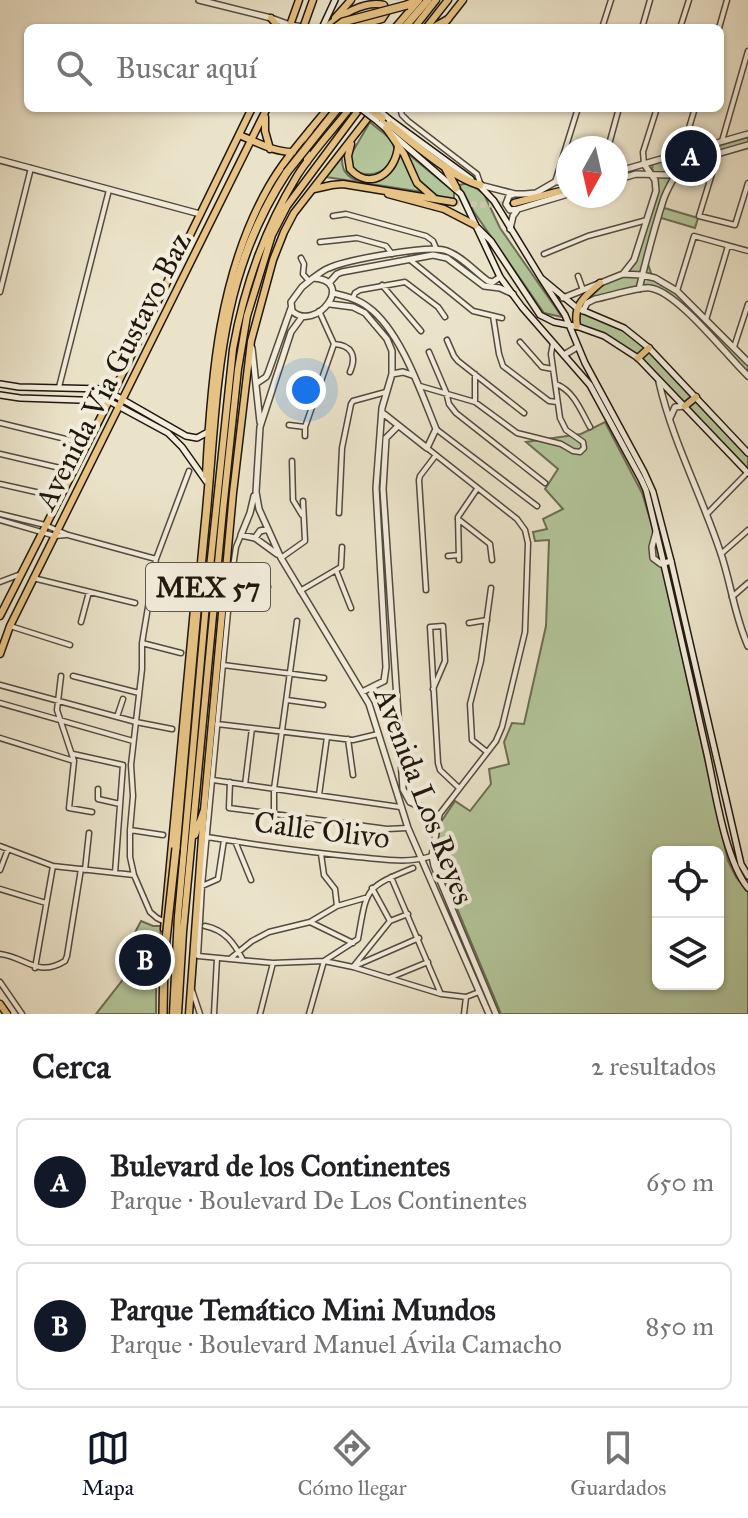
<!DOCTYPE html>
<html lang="es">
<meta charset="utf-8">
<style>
body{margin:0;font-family:"IM FELL Great Primer",serif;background:#f2f2f2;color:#202124}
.controls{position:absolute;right:24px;bottom:24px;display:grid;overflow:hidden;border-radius:12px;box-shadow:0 2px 6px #0004}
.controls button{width:72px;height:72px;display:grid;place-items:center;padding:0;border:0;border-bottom:2px solid #e0e0e0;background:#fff;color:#202124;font:40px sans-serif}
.compass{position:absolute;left:556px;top:136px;width:72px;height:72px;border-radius:50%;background:#fff;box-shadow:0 2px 6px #0004;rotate:188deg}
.you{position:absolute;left:306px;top:390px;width:28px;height:28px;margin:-20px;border:6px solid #fff;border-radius:50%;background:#1a73e8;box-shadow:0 0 0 12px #1a73e833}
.badge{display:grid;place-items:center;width:52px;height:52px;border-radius:50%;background:#111827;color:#fff;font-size:26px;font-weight:700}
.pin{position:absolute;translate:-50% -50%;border:4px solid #fff;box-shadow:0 2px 8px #0006}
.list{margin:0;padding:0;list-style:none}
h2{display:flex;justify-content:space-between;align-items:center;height:104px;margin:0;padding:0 32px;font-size:34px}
h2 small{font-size:26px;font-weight:400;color:#757577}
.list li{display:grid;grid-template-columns:52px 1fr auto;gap:24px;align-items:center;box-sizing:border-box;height:128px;margin:0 16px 16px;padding:0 16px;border:2px solid #e0e0e0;border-radius:12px}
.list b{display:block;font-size:30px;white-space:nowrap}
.list p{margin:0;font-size:26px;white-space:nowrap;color:#757577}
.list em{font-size:26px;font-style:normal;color:#757577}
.icon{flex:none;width:44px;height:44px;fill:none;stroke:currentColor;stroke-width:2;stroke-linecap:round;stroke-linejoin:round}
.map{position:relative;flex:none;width:748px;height:1014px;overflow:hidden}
.search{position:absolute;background:#fff;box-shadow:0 2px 6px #0004;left:24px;right:24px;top:24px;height:88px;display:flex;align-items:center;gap:20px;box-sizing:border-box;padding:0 28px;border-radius:12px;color:#757577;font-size:30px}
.sheet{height:392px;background:#fff}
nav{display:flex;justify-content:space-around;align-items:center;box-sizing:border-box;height:112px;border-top:2px solid #e0e0e0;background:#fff;font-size:22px;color:#757577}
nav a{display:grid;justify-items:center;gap:4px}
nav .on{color:#111827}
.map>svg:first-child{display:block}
.green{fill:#b3c59a;stroke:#6a6e54;stroke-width:2;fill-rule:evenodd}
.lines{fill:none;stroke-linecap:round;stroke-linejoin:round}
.primary-tunnel{stroke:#cdc4ad;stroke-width:6;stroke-dasharray:6 3;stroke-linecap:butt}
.minor-casing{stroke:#544a3d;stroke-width:7}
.tertiary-casing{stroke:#544a3d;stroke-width:8}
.secondary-casing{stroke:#21170e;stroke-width:8}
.primary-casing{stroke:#21170e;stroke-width:9}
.trunk-casing{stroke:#21170e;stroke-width:9}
.motorway-casing{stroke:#21170e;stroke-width:10}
.minor{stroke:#f2eddc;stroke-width:4}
.tertiary{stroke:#f2eddc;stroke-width:5}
.secondary{stroke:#f2eddc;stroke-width:5}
.primary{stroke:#e6c284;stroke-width:6}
.trunk{stroke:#e6c284;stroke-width:6}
.motorway{stroke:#e6c284;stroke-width:7}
.secondary-bridge-casing{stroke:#21170e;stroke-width:8;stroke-linecap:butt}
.motorway-bridge-casing{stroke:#21170e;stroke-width:10;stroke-linecap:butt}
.secondary-bridge{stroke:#f2eddc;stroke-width:5}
.motorway-bridge{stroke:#e6c284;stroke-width:7}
.labels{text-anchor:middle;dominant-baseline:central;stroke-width:8;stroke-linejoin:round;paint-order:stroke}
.shield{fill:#f2eddc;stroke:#60574c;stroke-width:2}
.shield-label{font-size:28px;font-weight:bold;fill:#21170e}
.street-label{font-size:30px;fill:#21170e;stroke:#f2eddc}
</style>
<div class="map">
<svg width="748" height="1014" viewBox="0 0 748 1014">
<rect width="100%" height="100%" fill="#ebe3c9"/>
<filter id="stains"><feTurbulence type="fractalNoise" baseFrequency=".0025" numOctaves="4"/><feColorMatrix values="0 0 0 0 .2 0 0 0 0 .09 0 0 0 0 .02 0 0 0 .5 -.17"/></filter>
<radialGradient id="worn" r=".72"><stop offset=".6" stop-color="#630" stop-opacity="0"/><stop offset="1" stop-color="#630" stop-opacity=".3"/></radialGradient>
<path class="green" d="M370 122C376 128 385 133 390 139 405 159 376 187 351 168L350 156Z
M748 135V144L703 157 678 170 661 207 698 218 695 228 658 217 647 261 651 273 654 279 677 292 748 362V375L673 298 651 287 587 303 583 311 623 328 649 348 748 454V472L626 348 578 326V309L600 283 624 274 634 261 656 191 655 174 652 169 653 162Z
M406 152 454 192V199C425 198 415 176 406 152Z
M400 153 411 178 422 192 326 177 342 157C342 161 342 166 344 170 353 186 381 184 392 171 396 166 399 159 400 153Z
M469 183 484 194 500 228 562 317 544 313 474 212 459 185Z
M605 422 642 493 655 535 728 861 736 877 748 892V1014H501L435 856 441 822 455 801 470 811 491 784 489 769 509 764 504 742 512 723 524 724 546 626 549 540 535 541 533 532 547 529 543 519 563 509 545 489 558 469 526 442 581 434ZM658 852H718V984H658Z
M141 921 153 926H161L156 986V1014H96L132 968 130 942Z"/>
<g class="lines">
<path class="primary-tunnel" d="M453 202 482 205 514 203"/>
<g class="minor-casing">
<path id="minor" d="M602 28 611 0
M642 28 650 0
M680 28 689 0
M719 28 727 0
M400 108 402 115 408 121 477 174 480 183
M722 141 748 51
M608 148 619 108
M681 154 695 108
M718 154 699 216 735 225 748 183
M644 164 643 152 657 108
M555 182 578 108
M333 216 346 214 426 236 433 241 436 248
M320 242 357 238 386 246 392 254
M544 254 588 236 647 220
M301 258 304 264 303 274 309 281
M409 259 473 311 502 318
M578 276 583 290
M382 285 421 331
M677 291 694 236 748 251
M0 292 31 168
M353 298 355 293 360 290 405 282 438 307 445 317
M493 316 499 354 503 366 549 401 557 402
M706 320 728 246
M447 340 454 356 458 361 524 413
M520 342 542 367 553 369
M334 344C352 345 357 356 350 372
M734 347 748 304
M429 352 446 392 449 404 456 413 545 483
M475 374V402
M556 384C574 391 581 411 590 427
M420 386 475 402 517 433 561 444 573 451 580 452 584 448 583 442 566 430 560 418 551 354 553 343
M59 387 109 190
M0 423 86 444
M289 425 305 427
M436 429 537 506
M305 436V427L334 344 319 311
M427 448 517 519 525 530 528 543 525 632 502 727 496 741 439 815
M0 454 73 471
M292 461 293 500 302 515
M0 484 58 497
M339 513 342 448 351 404 353 401 386 392
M0 514 45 525 68 535 156 559
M707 514 747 473
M458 519 490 544 492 560
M0 520 55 536 66 535
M721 554 748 530
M448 556 459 555
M281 558 305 541 303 501
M459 560 458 517 477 489
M336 570 351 608
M33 578 135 603
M231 580 268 587
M0 582 21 574
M426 590 419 480 420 476 436 455
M300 591 341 567 342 547
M732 597 748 583
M81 622 89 592
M469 623 487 620
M10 626 70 645
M142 643 181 653
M223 665 324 678
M61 676 57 710 74 761 69 808 92 812
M73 676 139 693
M0 685 136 722 172 729
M433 689 445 661 443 626 430 627 438 763 440 770 459 788
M287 700 323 705
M0 703 133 741
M117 717 123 699
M217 724 353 740 378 734
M0 738 74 761
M348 739 353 775
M487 752 472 740 470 704 481 661 491 588
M73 754 123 765 115 873
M213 780 400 807
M230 782 229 808 387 829 407 828
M245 785 252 728
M98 789V799L120 804
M319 795 327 737
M274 813V789L297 621
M130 830 163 835
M207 837C257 845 307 852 357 857 383 859 407 864 432 856
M235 841 251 880
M0 846 53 866 134 875
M321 854 324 875 335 889 337 906
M0 870 8 849
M85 870 89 833
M391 877 440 992
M202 886 218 879 224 840
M372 888 390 921
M0 889 46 903
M163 921 157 918 150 912 134 875 130 857V830L133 796 131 765 142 669V643L156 559 189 471
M310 922 353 943
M205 926C225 930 234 943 243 960
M0 954C26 957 37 978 65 961L67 956 81 869
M198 956 202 886 231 580 236 547 241 535
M198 956 273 963 324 961 353 967 441 994 466 997
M231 958 252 941 269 932 310 922 337 906 365 898
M355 966 419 938
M353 967 390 921 408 914
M35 968 53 866
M389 978 428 962
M0 982 22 1014
M192 990 200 1014
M214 1014 217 958
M260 1014 273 963
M309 1014 324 961 358 939C367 888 364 888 413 868
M464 1014 466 997 479 992"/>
</g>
<g class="tertiary-casing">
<path id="tertiary" d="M199 0 271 18 290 25 303 27
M0 160 200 214
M616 172 748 134
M616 180 636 174 668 175 703 158 748 145
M480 185 515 194H525L536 193 555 182 568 181
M514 194 509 196 506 204 510 210 518 209
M510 229 513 216 518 209 568 194
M623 274 634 260 656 191 655 180 644 164
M313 278C319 274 323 270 329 268 347 260 431 244 447 251 463 257 474 271 488 281L493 282 500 277
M313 278C357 280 316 333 292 311L291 302 302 287Z
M329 283 337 274 342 272 433 255 447 258 484 286 500 288 513 294
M639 289C646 260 654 229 663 201 668 184 681 172 681 154
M333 293C345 296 358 299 368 307 400 330 421 392 436 429L427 448 384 414
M563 298 623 274 642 275 655 278 677 291 748 362
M330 304 353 307 365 313 387 339 392 351V374L382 408 376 488 386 667 384 681
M583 311 587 303 595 299C607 297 641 286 650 288 677 291 727 356 748 376
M302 317 291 332 260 427 256 492 259 509 281 558 369 704 408 828 489 1014
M252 348 260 422
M564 355 577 347
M392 374 403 372 412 375
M659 382C672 440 701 494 720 551 731 582 734 615 748 646
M257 383 266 377 268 373 291 308
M670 418 675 407 685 406
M398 426 386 438 383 489 403 789 410 802 439 815 432 856 434 866 496 1014
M254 496 250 513 241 535 255 538 277 554
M656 532 652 547 653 558 661 564 671 561
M255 538 260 531 268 529
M362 692 384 681"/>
</g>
<g class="secondary-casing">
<path id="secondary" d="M322 28 335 0
M344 28 360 25 368 28
M389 119 471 179
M377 121 461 194 500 277 522 307 590 385 641 479 646 490C668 578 687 666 707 754 715 790 725 860 748 888
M479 185 494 201 541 278 577 308 624 328 649 348 748 453
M478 228 491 241 540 315 554 322 579 327 604 336 638 358 748 473
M541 278 565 315 585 363 644 472 653 492 671 561 741 864 748 876
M0 384 19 387 104 389 186 436 197 438 208 432
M0 395 20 398 109 401 168 433 182 447 206 481"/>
</g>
<g class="primary-casing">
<path id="primary" d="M271 18 279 28
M335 18 351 0
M289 28 299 0
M303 28 313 0
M325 28C340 16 364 0 384 5L386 13 382 19 360 25
M395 28 419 0
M441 28 463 0
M265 117V131L270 149
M386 128 404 154 417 183 433 197
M239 135C257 142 273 152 293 152
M351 144 348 156 350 169C371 192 396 172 398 146
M314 189 332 185 343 184 453 202
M388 194 444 209 475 225
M514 203 568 189
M577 326C573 304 585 297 600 283
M638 358 649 348
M685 406 696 397
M206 475C211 377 219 273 269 186 285 158 308 133 328 108
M0 616 113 393 252 108
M0 654 10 626 267 108
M164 929 194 609
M189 1014 204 810 233 493 251 341 273 260 284 232 294 213 371 114"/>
</g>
<g class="trunk-casing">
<path id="trunk" d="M414 28 436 0
M426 28 448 0
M432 28 448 19
M307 162V144L310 130
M195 835 204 810
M0 1004 7 1014
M173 1014 178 916 205 615 233 349C244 287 264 230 297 176 312 152 333 130 350 108
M178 1014 183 932 223 510 238 369 247 316 272 235 287 206 360 108"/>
</g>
<g class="motorway-casing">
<path id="motorway" d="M407 5 418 0
M404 28 428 0
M382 118C406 137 452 178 480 185
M445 167 456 188
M176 848C186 737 195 626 206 516 218 391 215 281 287 172"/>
</g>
<use href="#minor" class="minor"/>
<use href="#tertiary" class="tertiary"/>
<use href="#secondary" class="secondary"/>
<use href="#primary" class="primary"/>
<use href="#trunk" class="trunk"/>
<use href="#motorway" class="motorway"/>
<g class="secondary-bridge-casing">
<path id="secondary-bridge" d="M360 108 377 121
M376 108 389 119"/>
</g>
<g class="motorway-bridge-casing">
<path id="motorway-bridge" d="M335 28 343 22 407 5
M369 108 382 118
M287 172 338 108
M163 1014 164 958 176 848"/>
</g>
<use href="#secondary-bridge" class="secondary-bridge"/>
<use href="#motorway-bridge" class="motorway-bridge"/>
</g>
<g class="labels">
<rect class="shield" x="146" y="563" width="124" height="48" rx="6"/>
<g class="shield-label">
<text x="208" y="587">MEX 57</text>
</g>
<g class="street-label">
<text transform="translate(113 371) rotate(-63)">Avenida Via Gustavo Baz</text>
<text transform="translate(424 796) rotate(69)">Avenida Los Reyes</text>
<text transform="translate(322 830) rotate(7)">Calle Olivo</text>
</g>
</g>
<rect width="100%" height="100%" filter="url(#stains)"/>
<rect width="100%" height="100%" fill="url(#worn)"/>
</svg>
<div class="controls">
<button><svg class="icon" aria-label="locate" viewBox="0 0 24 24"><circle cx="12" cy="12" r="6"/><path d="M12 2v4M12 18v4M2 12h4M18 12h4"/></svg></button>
<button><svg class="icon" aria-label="layers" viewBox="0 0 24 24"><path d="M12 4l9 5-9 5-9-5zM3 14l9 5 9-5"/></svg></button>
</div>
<svg class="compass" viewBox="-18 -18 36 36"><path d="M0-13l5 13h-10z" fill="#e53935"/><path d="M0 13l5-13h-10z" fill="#757577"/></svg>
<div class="you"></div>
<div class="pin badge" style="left:691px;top:156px">A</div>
<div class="pin badge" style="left:145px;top:960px">B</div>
<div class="search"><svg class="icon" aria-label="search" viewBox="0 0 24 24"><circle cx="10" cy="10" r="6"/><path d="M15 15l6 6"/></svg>Buscar aquí</div>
</div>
<section class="sheet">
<h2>Cerca<small>2 resultados</small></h2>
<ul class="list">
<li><span class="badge">A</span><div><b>Bulevard de los Continentes</b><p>Parque · Boulevard De Los Continentes</p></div><em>650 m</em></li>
<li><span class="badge">B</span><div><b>Parque Temático Mini Mundos</b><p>Parque · Boulevard Manuel Ávila Camacho</p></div><em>850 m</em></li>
</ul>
</section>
<nav>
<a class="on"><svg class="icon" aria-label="map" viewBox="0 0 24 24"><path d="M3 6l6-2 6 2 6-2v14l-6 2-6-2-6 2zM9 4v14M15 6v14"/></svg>Mapa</a>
<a><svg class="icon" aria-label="directions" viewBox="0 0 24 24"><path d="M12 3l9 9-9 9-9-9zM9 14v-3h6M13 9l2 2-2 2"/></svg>Cómo llegar</a>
<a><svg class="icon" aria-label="saved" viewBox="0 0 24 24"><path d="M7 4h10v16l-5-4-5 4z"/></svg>Guardados</a>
</nav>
